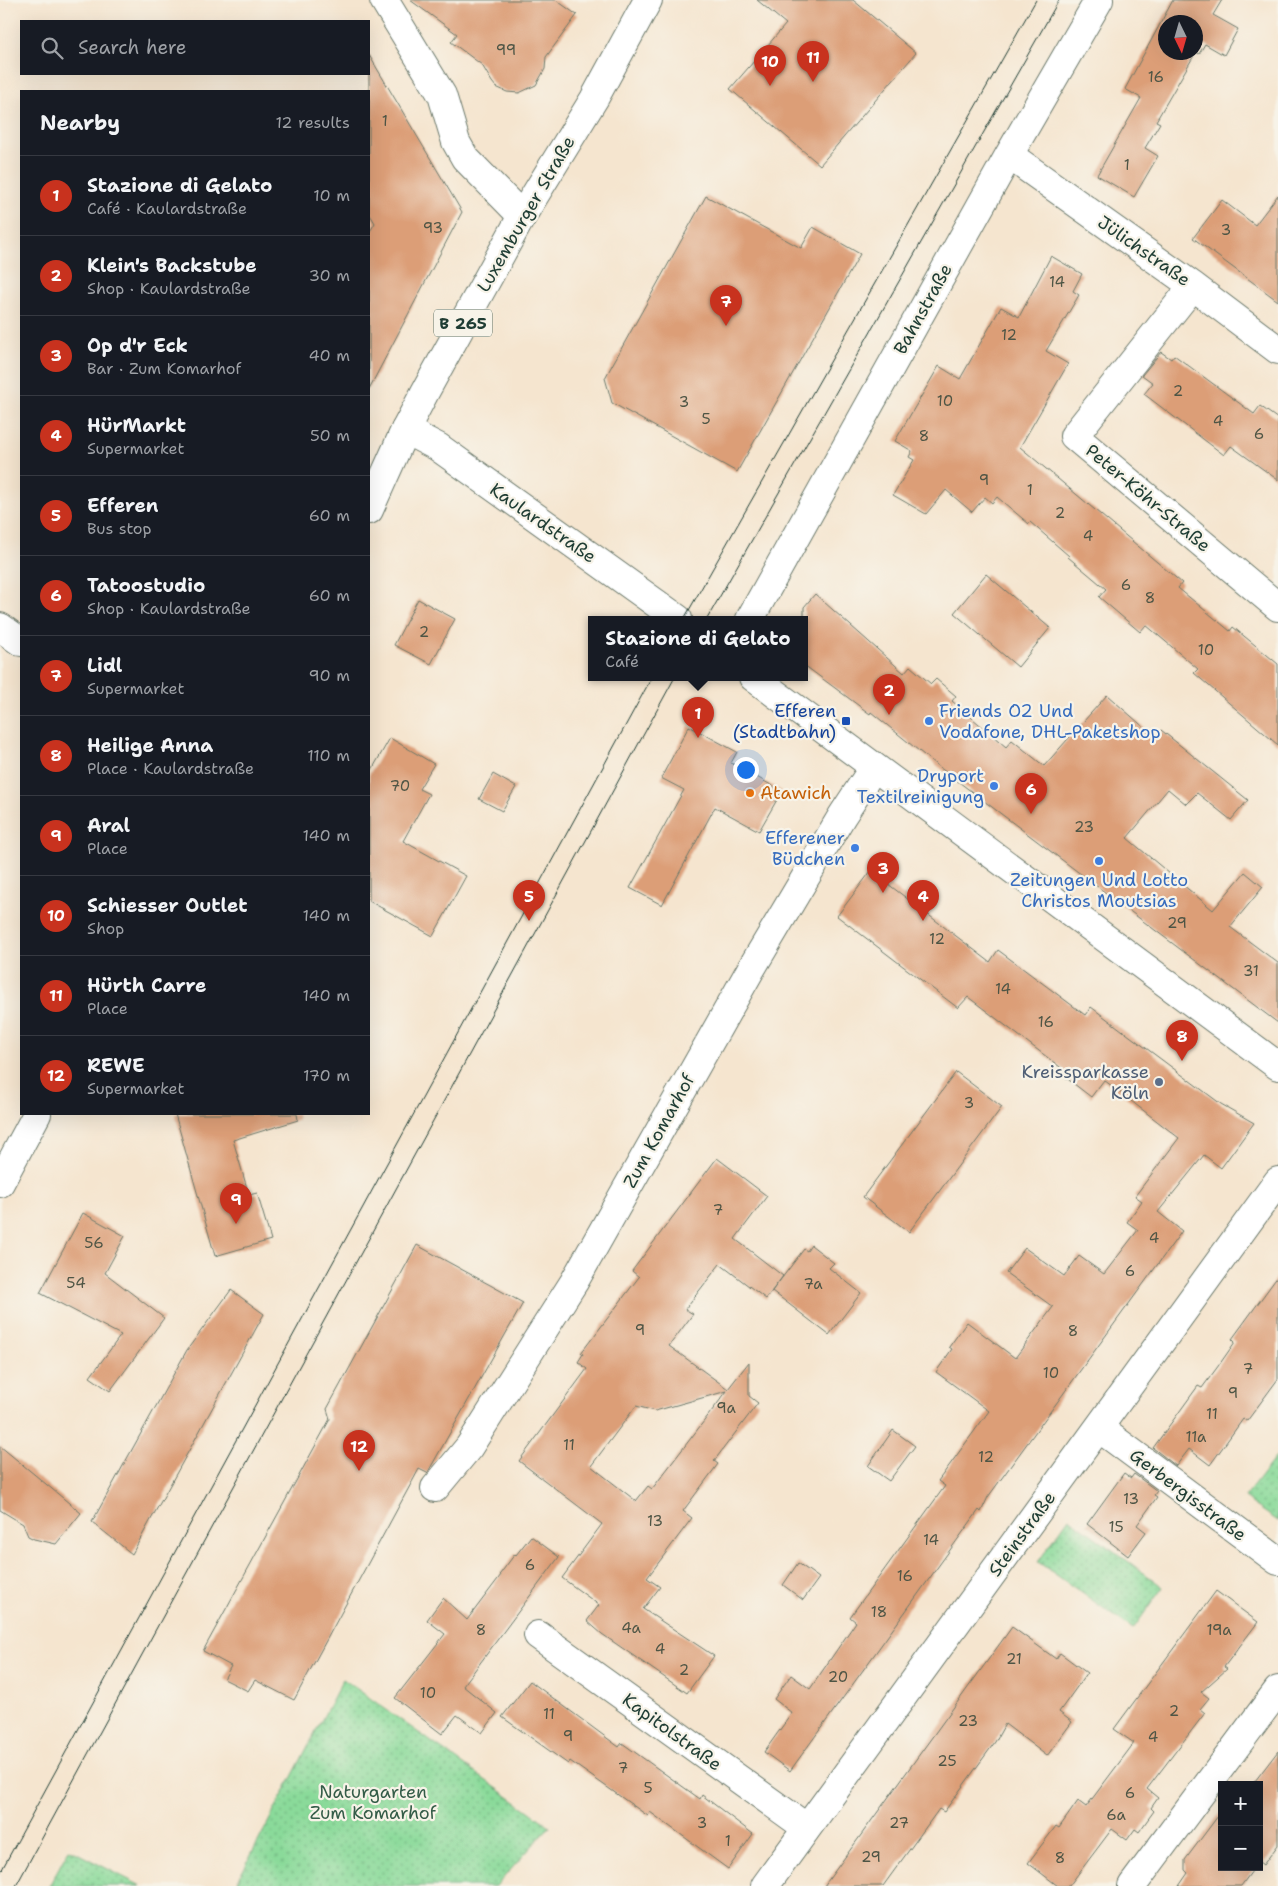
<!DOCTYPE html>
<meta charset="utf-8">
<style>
body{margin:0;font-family:"Shantell Sans",sans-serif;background:#242831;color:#f1f3f6}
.controls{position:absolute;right:15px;bottom:15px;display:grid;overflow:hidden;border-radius:0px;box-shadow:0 5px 20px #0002}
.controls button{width:45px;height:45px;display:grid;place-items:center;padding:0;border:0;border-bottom:1px solid #363941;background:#171b24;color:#f1f3f6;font:25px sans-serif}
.compass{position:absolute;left:1158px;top:15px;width:45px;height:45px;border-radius:50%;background:#171b24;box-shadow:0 5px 20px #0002;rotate:175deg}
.you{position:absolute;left:745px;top:769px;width:18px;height:18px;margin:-12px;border:4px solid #fff;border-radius:50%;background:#1a73e8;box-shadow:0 0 0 8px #1a73e833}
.badge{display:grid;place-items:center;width:32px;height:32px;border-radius:50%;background:#c8321e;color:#fff;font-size:16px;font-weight:700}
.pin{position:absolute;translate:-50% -41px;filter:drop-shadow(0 1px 2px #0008)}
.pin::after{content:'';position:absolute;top:26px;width:18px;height:15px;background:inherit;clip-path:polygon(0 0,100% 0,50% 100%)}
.popup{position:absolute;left:588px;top:616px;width:220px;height:65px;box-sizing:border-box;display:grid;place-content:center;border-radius:0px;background:#171b24;filter:drop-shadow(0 1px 4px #0005);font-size:16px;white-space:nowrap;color:#9ea1a6}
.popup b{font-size:19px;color:#f1f3f6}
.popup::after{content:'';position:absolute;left:50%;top:100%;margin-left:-10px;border:10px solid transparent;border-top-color:#171b24}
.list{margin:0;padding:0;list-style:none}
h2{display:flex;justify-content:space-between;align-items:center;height:65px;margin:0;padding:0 20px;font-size:21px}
h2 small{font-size:16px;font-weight:400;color:#9ea1a6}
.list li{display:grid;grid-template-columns:32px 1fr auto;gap:15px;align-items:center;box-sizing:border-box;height:80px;padding:0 20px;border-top:1px solid #363941}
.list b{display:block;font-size:19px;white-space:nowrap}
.list p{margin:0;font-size:16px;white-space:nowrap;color:#9ea1a6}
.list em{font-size:16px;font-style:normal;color:#9ea1a6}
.icon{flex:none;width:28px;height:28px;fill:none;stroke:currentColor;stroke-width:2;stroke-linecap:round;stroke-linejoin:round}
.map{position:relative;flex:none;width:1278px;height:1886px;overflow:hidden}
.search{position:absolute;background:#171b24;box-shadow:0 5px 20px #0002;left:20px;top:20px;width:350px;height:55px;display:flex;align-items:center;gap:12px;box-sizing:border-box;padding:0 18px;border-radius:0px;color:#9ea1a6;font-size:19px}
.panel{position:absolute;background:#171b24;box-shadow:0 5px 20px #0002;left:20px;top:90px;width:350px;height:1025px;border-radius:0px}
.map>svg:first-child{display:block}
.green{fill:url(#green-dots);stroke:#548c67}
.building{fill:#dc9e77;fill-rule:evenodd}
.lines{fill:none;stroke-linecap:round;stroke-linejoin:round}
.minor-casing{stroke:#6a786a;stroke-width:30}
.primary-casing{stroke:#6a786a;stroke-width:30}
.minor{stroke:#fff;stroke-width:28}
.primary{stroke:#fff;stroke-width:28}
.tram{stroke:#1f3d34;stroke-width:1}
.transit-dot{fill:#1a4fb4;stroke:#f7f3e8;stroke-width:2}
.shop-dot{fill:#3f7fe0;stroke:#f7f3e8;stroke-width:2}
.food-dot{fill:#e8710a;stroke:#f7f3e8;stroke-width:2}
.service-dot{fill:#5c6f8a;stroke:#f7f3e8;stroke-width:2}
.labels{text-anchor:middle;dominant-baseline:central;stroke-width:4.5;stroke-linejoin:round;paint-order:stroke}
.number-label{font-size:15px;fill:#4e5545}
.shield{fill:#f7f3e8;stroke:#60746a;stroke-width:1}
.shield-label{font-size:16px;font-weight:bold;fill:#1f3d34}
.street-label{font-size:18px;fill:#1f3d34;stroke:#f7f3e8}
.transit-label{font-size:18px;fill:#164399;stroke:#f7f3e8;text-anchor:end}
.shop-label{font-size:18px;fill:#366cbe;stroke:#f7f3e8;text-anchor:end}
.food-label{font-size:18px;fill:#c56008;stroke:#f7f3e8;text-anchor:start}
.service-label{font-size:18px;fill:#4e5e75;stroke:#f7f3e8;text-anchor:end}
.park-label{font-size:18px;fill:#345c48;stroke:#f7f3e8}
</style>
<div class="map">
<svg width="1278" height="1886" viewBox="0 0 1278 1886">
<defs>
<pattern id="green-dots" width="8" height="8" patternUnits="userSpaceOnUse" patternTransform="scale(1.25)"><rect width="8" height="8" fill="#8ada9a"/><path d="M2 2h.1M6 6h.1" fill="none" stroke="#70b27e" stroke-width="1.8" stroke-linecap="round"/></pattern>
</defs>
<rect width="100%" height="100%" fill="#f7f3e8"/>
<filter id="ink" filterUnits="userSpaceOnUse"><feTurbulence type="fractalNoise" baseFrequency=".02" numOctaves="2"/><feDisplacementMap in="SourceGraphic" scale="10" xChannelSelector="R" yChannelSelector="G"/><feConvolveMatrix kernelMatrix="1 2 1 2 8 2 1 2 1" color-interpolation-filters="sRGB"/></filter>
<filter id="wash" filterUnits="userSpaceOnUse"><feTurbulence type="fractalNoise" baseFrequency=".0096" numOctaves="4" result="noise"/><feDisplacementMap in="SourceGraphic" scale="20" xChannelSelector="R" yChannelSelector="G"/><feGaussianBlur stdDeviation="1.12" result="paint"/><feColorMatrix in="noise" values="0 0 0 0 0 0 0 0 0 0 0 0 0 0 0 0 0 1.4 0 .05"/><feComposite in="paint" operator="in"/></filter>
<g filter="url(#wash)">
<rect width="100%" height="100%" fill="#f5e5cf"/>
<path class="green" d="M1278 1454V1521L1244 1498Z
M1069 1518 1163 1587 1133 1629 1038 1562Z
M343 1679 550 1826 496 1886H235Z
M69 1849 141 1886H49Z"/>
<g id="blocks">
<path class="building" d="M410 0H556L577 15 546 57 545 69 536 85 519 93 507 92 496 87 492 82 482 65 451 42 457 34Z
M757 0H853L916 53 820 165 730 89 786 24Z
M1173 0H1222L1213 15 1238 29 1224 55 1205 44 1199 54 1196 52 1156 121 1160 123 1145 148 1158 156 1134 197 1097 175 1141 98 1125 89ZM1166 22H1196V52H1166Z
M369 55 462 212 369 389V233L375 223 369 213Z
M1278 195V301L1193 238 1222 200 1255 225Z
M706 196 801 248 813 227 860 254 737 472 612 403 605 378Z
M1051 256 1082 274 1073 291 1079 295 1046 351 1068 364 1020 447 1182 583 1178 588 1230 631 1233 627 1278 664V745L1194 673 1198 669 1146 625 1140 632 1099 597 1106 589 1068 557 1069 556 1030 522 1029 524 997 497 992 503 985 497 972 512 946 490 926 514 893 495 914 460 909 457 912 451 895 441 939 366 960 379 1001 307 1019 317Z
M1161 352 1171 359 1174 355 1254 414 1260 406 1278 419V480L1231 446 1224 455 1144 394 1153 383 1142 375Z
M986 574 1050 628 1018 667 954 613Z
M815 594 904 673 910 666 931 684 936 679 956 696 952 701 1006 747 1012 740 1044 766 1107 695 1155 737 1161 730 1248 800 1231 820 1197 793 1186 804 1168 789 1127 838 1213 910 1245 872 1263 887 1230 927 1278 963V1023L935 764 871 712 870 714 804 665V607Z
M418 599 455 619 431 664 394 645Z
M689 726 737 752 731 763 782 791 759 831 715 807 662 905 630 888 684 790 661 778Z
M390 738 434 764 419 789 429 794 403 841 466 876 433 936 369 901V775Z
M493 774 516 787 502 811 479 799Z
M871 871 990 962 998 950 1085 1015 1091 1007 1221 1104 1254 1123 1221 1168 1204 1155 1158 1212 1182 1231 988 1497 981 1512 979 1510 790 1771 764 1752 792 1713 774 1699 791 1675 810 1689 856 1622 850 1617 945 1486 938 1481 989 1411 936 1372 952 1349 949 1347 967 1322 1015 1358 1053 1307 1006 1273 1025 1248 1064 1276 1079 1256 1104 1274 1138 1230 1127 1222 1142 1201 1135 1196 1179 1138 1104 1080 1091 1097 1065 1077 1068 1073 968 997 958 1008 837 916Z
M956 1072 1002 1107 909 1232 863 1197Z
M175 1114H297L298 1120 233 1140 249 1195 257 1193 271 1240 215 1256Z
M717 1158 767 1196 735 1239 783 1276 766 1299 720 1264 685 1309 693 1314 669 1346 728 1389 749 1362V1396L758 1403 714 1461 718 1464 683 1511 692 1518 647 1578 660 1587 643 1609 714 1656 687 1693 602 1634 587 1621 599 1605 562 1578 602 1524 519 1461 587 1369 578 1362 583 1354 581 1353 639 1277 632 1271ZM727 1391 652 1489 648 1486 636 1501 591 1466 636 1406 655 1411Z
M83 1213 125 1236 105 1273 164 1318 110 1391 90 1377 121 1335 40 1293Z
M417 1245 523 1303 428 1472 427 1473 419 1469 294 1700 255 1680 248 1691 224 1679 231 1666 203 1651 330 1419 327 1409Z
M811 1245 834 1263 829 1268 861 1293 829 1335 772 1291 804 1249 807 1251Z
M1278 1276V1379L1247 1421 1243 1419 1210 1465 1189 1449 1176 1466 1153 1448 1198 1386 1202 1388 1219 1365 1235 1342 1232 1339Z
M231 1290 264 1314 132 1554 92 1522 187 1350Z
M893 1430 915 1446 889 1481 868 1466Z
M0 1446 81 1513 56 1544 34 1539 28 1536 23 1524 0 1510Z
M1124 1473 1131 1478 1134 1474 1157 1491 1154 1495 1157 1497 1137 1525 1146 1532 1128 1556 1087 1524Z
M531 1536 559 1557 463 1686 497 1713 482 1733 457 1715 442 1734 395 1698 445 1634 427 1620 443 1598 467 1620 501 1575 500 1574 515 1554 516 1555Z
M798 1563 819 1578 803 1600 783 1585Z
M1216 1591 1258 1622 1224 1667 1227 1669 1201 1692 1209 1698 1200 1709 1205 1713 1147 1789 1158 1798 1151 1808 1154 1811 1146 1822 1139 1832 1135 1829 1127 1840 1112 1829 1069 1886H1058L1028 1863 1056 1826 1059 1828 1078 1801 1086 1807 1134 1743 1114 1729Z
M1012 1627 1056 1659 1060 1653 1087 1673 1059 1712 1072 1722 1047 1756 1005 1724 995 1742 944 1812 939 1809 883 1886H824Z
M530 1681 619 1747 622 1743 700 1799 702 1795 753 1834 728 1869 650 1812 648 1816 570 1761 568 1764 502 1717Z
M1278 1751V1845L1263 1865 1259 1862V1785H1252Z
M1221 1812 1222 1867H1255L1241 1886H1179L1188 1873 1185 1870V1860Z"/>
</g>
</g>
<g filter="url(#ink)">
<use href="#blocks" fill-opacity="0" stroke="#6a786a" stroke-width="1"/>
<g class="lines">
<g class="minor-casing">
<path id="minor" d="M384 0 442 95 456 142 465 158 522 216
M1009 155 1193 286 1278 350
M1193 286 1074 436 1278 607
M405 430 438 447 678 619
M750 619 1009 155 1099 0
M0 627 21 642
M753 677 1278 1066
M1099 1428 1278 1561
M435 1488 469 1447 574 1282 751 969 842 816 874 767
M538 1635 807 1828
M765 1886 1278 1181
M1132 1886 1278 1690"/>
</g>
<g class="primary-casing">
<path id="primary" d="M369 510 405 430 425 392 522 216 594 99 648 0
M0 1183 37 1114"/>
</g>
<use href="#minor" class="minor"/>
<use href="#primary" class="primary"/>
<path class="tram" d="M684 619 1036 0
M707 619 1059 0
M0 1873 652 677
M16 1886 675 677"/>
</g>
</g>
<rect class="transit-dot" x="841" y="716" width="10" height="10" rx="2.5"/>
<g class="shop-dot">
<circle cx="929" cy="721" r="5"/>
<circle cx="994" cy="786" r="5"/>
<circle cx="855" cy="848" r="5"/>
<circle cx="1099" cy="861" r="5"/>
</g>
<circle class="food-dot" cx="750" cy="793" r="5"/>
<circle class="service-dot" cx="1159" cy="1082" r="5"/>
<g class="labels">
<g class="number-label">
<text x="506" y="50">99</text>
<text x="1156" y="77">16</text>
<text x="385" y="121">1</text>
<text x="1127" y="165">1</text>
<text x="433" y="228">93</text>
<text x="1226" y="230">3</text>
<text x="1057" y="282">14</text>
<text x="1009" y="335">12</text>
<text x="1178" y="391">2</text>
<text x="945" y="401">10</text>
<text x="684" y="402">3</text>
<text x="706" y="419">5</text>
<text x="1218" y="421">4</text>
<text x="1259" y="434">6</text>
<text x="924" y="436">8</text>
<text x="984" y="480">9</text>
<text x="1030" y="490">1</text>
<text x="1060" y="513">2</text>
<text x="1088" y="536">4</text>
<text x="1126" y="585">6</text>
<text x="1150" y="598">8</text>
<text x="424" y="632">2</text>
<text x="1206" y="650">10</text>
<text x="400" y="786">70</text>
<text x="1084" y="827">23</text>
<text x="1177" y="923">29</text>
<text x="937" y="939">12</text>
<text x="1251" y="971">31</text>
<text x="1003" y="989">14</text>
<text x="1046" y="1022">16</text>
<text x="969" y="1103">3</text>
<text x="718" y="1210">7</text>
<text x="1154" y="1238">4</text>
<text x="94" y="1243">56</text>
<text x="1130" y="1271">6</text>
<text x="76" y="1283">54</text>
<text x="813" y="1284">7a</text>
<text x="640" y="1330">9</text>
<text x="1073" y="1331">8</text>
<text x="1248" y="1369">7</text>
<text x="1051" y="1373">10</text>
<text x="1233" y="1393">9</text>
<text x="726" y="1408">9a</text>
<text x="1212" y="1414">11</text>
<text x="1196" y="1437">11a</text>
<text x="569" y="1445">11</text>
<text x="986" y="1457">12</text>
<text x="1131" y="1499">13</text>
<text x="655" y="1521">13</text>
<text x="1116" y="1527">15</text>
<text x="931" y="1540">14</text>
<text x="530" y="1565">6</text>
<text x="905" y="1576">16</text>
<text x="879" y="1612">18</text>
<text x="631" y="1628">4a</text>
<text x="481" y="1630">8</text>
<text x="1219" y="1630">19a</text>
<text x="660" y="1649">4</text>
<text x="1014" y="1659">21</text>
<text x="684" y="1670">2</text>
<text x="838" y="1677">20</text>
<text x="428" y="1693">10</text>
<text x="1174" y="1711">2</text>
<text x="549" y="1714">11</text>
<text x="968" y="1721">23</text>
<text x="568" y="1736">9</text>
<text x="1153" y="1737">4</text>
<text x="947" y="1761">25</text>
<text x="623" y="1768">7</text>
<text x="648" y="1788">5</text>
<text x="1130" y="1793">6</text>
<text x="1116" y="1815">6a</text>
<text x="702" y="1823">3</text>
<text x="899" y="1823">27</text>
<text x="728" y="1841">1</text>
<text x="871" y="1857">29</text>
<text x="1060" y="1858">8</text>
</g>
<rect class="shield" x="434" y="309.5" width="58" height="27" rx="4"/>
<g class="shield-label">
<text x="463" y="323">B 265</text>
</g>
<g class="street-label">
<text transform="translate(526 214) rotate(-60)">Luxemburger Straße</text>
<text transform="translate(1144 251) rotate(35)">Jülichstraße</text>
<text transform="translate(923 309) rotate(-61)">Bahnstraße</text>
<text transform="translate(1148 498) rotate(40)">Peter-Köhr-Straße</text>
<text transform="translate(543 523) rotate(35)">Kaulardstraße</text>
<text transform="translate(659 1131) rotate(-61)">Zum Komarhof</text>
<text transform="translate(1188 1495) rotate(37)">Gerbergisstraße</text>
<text transform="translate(1022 1534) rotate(-54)">Steinstraße</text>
<text transform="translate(672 1732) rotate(36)">Kapitolstraße</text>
</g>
<g class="transit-label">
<text x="836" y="711">Efferen<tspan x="836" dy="21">(Stadtbahn)</tspan></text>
</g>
<g class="shop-label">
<text x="939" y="711" text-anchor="start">Friends O2 Und<tspan x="939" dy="21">Vodafone, DHL-Paketshop</tspan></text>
<text x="984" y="776">Dryport<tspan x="984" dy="21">Textilreinigung</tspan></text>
<text x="845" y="838">Efferener<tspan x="845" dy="21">Büdchen</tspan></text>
<text x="1099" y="880" text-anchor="middle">Zeitungen Und Lotto<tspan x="1099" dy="21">Christos Moutsias</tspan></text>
</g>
<g class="food-label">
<text x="760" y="793">Atawich</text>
</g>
<g class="service-label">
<text x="1149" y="1072">Kreissparkasse<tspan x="1149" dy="21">Köln</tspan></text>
</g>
<g class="park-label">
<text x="373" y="1792">Naturgarten<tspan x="373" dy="21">Zum Komarhof</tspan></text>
</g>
</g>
</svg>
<div class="controls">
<button>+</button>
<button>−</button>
</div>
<svg class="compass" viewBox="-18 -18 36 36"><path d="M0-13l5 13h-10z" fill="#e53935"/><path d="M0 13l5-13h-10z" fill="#9ea1a6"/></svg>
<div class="you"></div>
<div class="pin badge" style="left:698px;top:738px">1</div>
<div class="popup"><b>Stazione di Gelato</b>Café</div>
<div class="pin badge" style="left:889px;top:715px">2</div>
<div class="pin badge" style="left:883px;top:893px">3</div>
<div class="pin badge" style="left:923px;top:921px">4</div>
<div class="pin badge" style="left:529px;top:921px">5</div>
<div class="pin badge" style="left:1031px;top:814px">6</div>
<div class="pin badge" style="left:726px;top:326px">7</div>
<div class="pin badge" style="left:1182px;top:1061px">8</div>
<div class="pin badge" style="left:236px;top:1224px">9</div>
<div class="pin badge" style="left:770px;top:86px">10</div>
<div class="pin badge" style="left:813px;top:82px">11</div>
<div class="pin badge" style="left:359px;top:1471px">12</div>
<div class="search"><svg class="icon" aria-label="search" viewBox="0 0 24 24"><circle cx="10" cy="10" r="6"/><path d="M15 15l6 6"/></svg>Search here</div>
<section class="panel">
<h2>Nearby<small>12 results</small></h2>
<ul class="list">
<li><span class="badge">1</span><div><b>Stazione di Gelato</b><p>Café · Kaulardstraße</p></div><em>10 m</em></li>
<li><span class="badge">2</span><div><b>Klein's Backstube</b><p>Shop · Kaulardstraße</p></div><em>30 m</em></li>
<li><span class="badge">3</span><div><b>Op d'r Eck</b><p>Bar · Zum Komarhof</p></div><em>40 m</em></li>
<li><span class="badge">4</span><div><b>HürMarkt</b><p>Supermarket</p></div><em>50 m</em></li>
<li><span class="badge">5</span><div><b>Efferen</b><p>Bus stop</p></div><em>60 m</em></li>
<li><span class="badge">6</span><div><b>Tatoostudio</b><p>Shop · Kaulardstraße</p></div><em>60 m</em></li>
<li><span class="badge">7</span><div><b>Lidl</b><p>Supermarket</p></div><em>90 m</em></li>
<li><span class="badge">8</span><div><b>Heilige Anna</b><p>Place · Kaulardstraße</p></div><em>110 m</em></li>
<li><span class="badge">9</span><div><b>Aral</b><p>Place</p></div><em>140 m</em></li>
<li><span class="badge">10</span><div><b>Schiesser Outlet</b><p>Shop</p></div><em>140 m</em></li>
<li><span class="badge">11</span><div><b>Hürth Carre</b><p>Place</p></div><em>140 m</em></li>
<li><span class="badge">12</span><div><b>REWE</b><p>Supermarket</p></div><em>170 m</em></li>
</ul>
</section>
</div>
